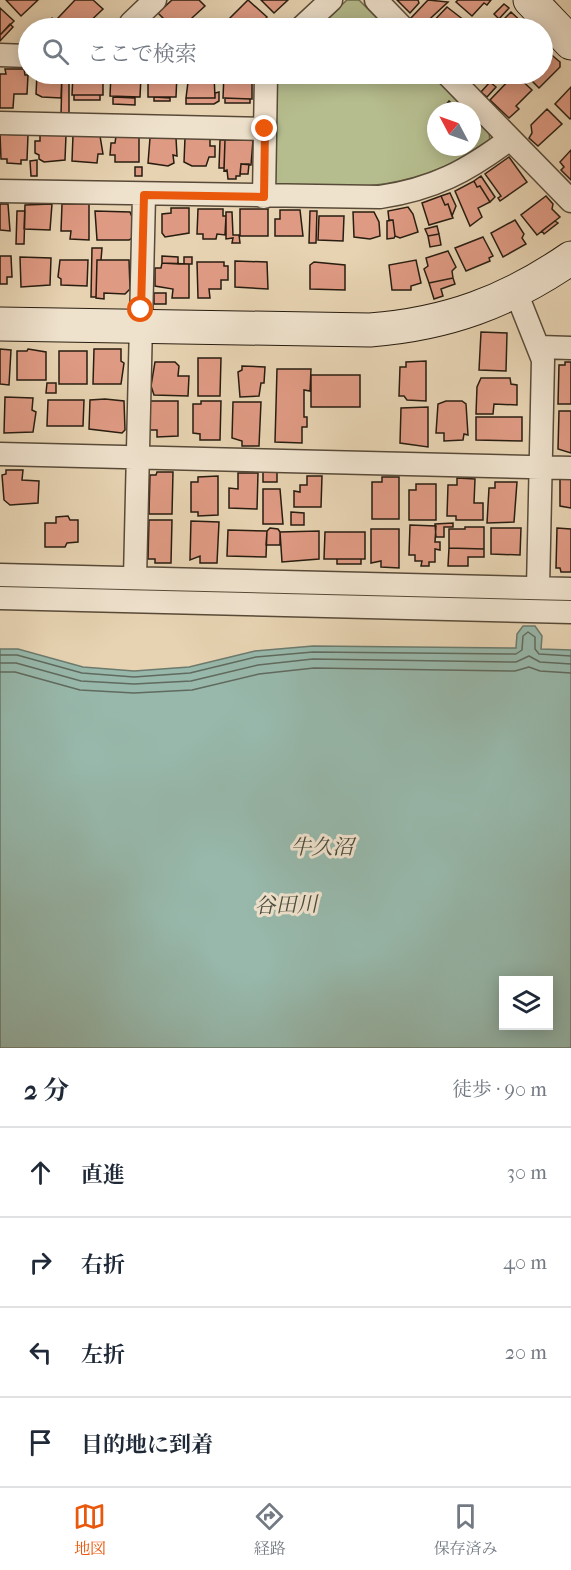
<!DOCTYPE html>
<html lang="ja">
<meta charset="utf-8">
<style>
body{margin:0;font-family:"IM FELL French Canon","Noto Serif JP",serif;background:#f6f6f7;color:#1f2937}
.controls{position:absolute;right:18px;bottom:18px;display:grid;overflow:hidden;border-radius:0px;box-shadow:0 3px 15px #0003}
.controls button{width:54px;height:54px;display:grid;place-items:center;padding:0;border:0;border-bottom:2px solid #e0e1e3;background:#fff;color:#1f2937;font:30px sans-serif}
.compass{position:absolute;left:427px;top:102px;width:54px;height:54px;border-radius:50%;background:#fff;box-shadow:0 3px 15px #0003;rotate:311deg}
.stop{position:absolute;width:18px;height:18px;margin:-14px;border:4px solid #ea580c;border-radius:50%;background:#fff}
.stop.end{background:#ea580c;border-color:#fff;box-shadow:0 2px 6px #0008}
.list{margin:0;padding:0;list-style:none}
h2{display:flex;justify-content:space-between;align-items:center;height:78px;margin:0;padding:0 24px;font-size:26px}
h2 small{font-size:20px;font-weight:400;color:#747a83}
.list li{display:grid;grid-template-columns:39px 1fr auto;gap:18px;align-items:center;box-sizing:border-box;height:90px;padding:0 24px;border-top:2px solid #e0e1e3}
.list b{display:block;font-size:22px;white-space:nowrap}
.list em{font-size:20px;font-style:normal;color:#747a83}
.icon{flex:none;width:33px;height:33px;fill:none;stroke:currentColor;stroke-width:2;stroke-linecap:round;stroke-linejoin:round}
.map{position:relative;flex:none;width:571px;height:1048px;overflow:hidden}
.search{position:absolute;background:#fff;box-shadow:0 3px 15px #0003;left:18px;right:18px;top:18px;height:66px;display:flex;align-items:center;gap:15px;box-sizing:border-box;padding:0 21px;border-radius:33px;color:#747a83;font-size:22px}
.sheet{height:438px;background:#fff}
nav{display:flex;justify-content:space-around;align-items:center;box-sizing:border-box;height:84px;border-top:2px solid #e0e1e3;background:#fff;font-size:16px;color:#747a83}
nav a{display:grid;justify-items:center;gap:3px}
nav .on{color:#ea580c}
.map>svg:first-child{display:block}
.green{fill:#b5bc8d;stroke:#6e6c4e;stroke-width:1.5}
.water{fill:#97b8ab;stroke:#6b7a6d;stroke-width:1.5;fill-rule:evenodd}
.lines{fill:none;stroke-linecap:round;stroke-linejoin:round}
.shore{stroke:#606a5e;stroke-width:1.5}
.building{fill:#df9a83;stroke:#281d10;stroke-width:1.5}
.street-casing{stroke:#584a38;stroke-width:25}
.secondary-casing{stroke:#281d10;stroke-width:35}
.street{stroke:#efe2cd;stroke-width:22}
.secondary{stroke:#efe2cd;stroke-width:33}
.route{stroke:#ea580c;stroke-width:8}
.labels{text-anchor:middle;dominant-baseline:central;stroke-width:6;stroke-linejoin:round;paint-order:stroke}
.water-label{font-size:21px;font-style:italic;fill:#494c3e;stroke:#efe2cd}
</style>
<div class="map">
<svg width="571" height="1048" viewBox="0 0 571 1048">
<rect width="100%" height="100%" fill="#e7d3b2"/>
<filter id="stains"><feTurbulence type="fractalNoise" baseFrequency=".00333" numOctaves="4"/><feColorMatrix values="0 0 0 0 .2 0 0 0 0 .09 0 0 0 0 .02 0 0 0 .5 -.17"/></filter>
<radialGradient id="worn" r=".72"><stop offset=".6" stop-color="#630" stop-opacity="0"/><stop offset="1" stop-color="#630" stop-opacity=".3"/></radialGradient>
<path class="green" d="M347 0H359L387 28H317Z
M273 74H432L469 111H436V147H472V115L489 131 490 143C409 192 362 189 271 186Z"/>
<path class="water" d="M523 626H535L542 636 541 649 571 650V1048H0V649H18L83 667 134 671 189 667 255 651 313 646 516 648 517 634ZM504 981H548V1026H504Z"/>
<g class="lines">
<path class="shore" d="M0 655H17L82 673 134 677 190 673 256 657 313 652 516 654 522 650 523 636 528 632 535 637V649L539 654 571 656
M0 663H16L81 681 134 684 191 681 258 665 313 659 516 662 529 656 540 662 571 664
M0 672H15L80 690 134 693 192 690 259 674 314 668 515 671 529 667 540 671 571 673"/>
</g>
<path class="building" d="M6 0H38L21 16Z
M75 0H93L103 9 83 28H68L58 18Z
M172 0H199L205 6 181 28H173L158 13Z
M248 0 267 17 256 28H225L222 26Z
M261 0H288L274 13Z
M397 0H418L419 3 410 13Z
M428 0 448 2 420 28 410 19Z
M458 0H491L487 5 484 3 472 16 456 2Z
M504 4 509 8 499 19 494 14Z
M447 7 469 24 465 28H427Z
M0 8 14 21 0 35Z
M511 12 526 26 524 28H495Z
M52 18 59 25 55 28H46L44 27Z
M10 24 13 27 0 41V35Z
M547 51 560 62V67L539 88 525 74H542V52Z
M5 69H24L25 75H28L27 94H14L13 108H0V74H6Z
M37 74H62L61 98 42 97 36 94Z
M62 74H69V116H61Z
M73 74H103V95H72Z
M111 74H137V76H141L140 97 110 96Z
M148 74H177L176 97H148Z
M189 74H214L215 98H186Z
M224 74 252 75V99L223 98Z
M463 74H485L477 82Z
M515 74 532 90 516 106 519 109 509 118 490 100Z
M490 82 496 87 487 97 481 92Z
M571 87V118L570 119 555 104Z
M219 92V101L214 104H186V98H215V93Z
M74 95H100V100H74Z
M113 97 135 98V105L113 104Z
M154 97 170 98V101H154Z
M225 98 250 99V103H225Z
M449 101 460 111H444L442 109Z
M547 109 562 124 538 146 529 138 532 133 531 125Z
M0 134 28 135 27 160H21V164L7 163V159H1Z
M40 134 66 135 65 160 44 162 39 159V155L35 153V141H40Z
M73 135 100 136 103 154H98L97 163 72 161Z
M116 136H139V162H115V155H110L111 143H115Z
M150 138H176L177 156 173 155 174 163 168 166 148 163Z
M185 138H210V146H215V157H209L206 166H192L184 162Z
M220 140H225L224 168H219Z
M225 140H253L251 165 241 164 240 176H236V179H228L227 170 224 171Z
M571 150V180L561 170 564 167 560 162Z
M509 157 527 182 500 201 498 198 501 196 485 174Z
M37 160V176H31L30 161Z
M241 164H249L248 174H240Z
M135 167H142V176H135Z
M481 176 495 197 490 202 480 186 477 187 474 181Z
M474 181 477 187 480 186 490 202 478 208 482 217 470 226 455 191Z
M450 193 456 206 452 216 448 204 445 205 441 196Z
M441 196 445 205 448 204 453 218 429 225 422 203Z
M546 196 553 204 552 209 560 217 537 235 521 215Z
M0 204H8L10 231 0 230Z
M52 204 50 230 24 229 25 205Z
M62 204H89V240L70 239 71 231H61Z
M408 207 413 214 418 232 400 238 395 236 393 220H389L388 211Z
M171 208H189V233L165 237 162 233V214L171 213Z
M198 209H223V216H226L225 235 217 234 216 239H203V234H197Z
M240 209H268V236H240Z
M280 210H300L303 236H275V219H280Z
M17 211H25L24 244H16Z
M95 211 130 212 132 217V238L129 240H97Z
M310 211H317L316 243H309Z
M226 212H232L233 235H239L240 243H232L233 238 226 239Z
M353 212H374L379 222 380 236 370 239 354 237Z
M319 216H344L343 241 318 240Z
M393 220 395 236 394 238 387 239V221Z
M515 220 524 234 522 238 526 244 503 257 491 233Z
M555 221 558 223 544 234 542 231Z
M437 226 439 234 428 236 425 229Z
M439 234 441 245 430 247 428 236Z
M483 237 493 256 489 258 490 261 466 271 455 248Z
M92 248H102L101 260H97L96 297H91Z
M448 251 456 267 452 271 453 278 429 283 424 269 428 266 426 258Z
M0 256H11L12 277H7V284H0Z
M162 256 178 257V264L162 263Z
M20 257 51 258 50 285 21 287Z
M184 257H192V264H184Z
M60 260H88L87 286 61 285V279L58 277Z
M97 260H129L130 289 125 294 104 293V299L96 298Z
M416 260 421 283 411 286V290H392L389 265Z
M235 261 267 262 268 289 235 287Z
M197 262H224V266H228V280H221V289H209L210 298H198Z
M314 262 345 265V290L310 289V265Z
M162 263 189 264V298H172L173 289 155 286V268H161Z
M453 278 455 284 441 289 443 296 434 299 429 283Z
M154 293H166V304H154Z
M481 332 507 333 506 371 479 370Z
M0 349 11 350 9 385 0 384Z
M28 349 46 352V380H17V351H27Z
M94 349H121V361L124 363 121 384H93Z
M59 351H87V384H59Z
M198 358H221L220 396H198Z
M426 361V401L407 400 404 396H399L400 367H406V362Z
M155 362H175L179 366 178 376H189L188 396 154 395 151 386Z
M565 362H571V404H558L559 365H565Z
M242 366 265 367 264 383H261L259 396 240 397 238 372 242 370Z
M277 369H311L310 391 304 390V417H307V427H302V443L275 442Z
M311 375H360V407H311Z
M481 378H510L511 384 517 385V405L494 404 493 414H476L477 387Z
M47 383H56V393H46Z
M5 397 33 398 32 410 36 412 33 432 4 433Z
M105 399 124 401 125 430 122 433 89 429 90 400Z
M48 400H84L83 426H47Z
M150 401H178V436L157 437V430H150Z
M201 401H221L220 440H200V434L193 433V404H201Z
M446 401H462L466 404 468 435 464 434 463 440 444 441V433H436L438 404Z
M233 402H261L259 446H242V441L232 438Z
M428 407V447L400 443 401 408Z
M559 411H571V453L558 449Z
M476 417H522V441L476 440Z
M6 470H23L22 480 39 481 38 503 10 505 4 500 2 475 6 474Z
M157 472H173L172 514H149L150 475H156Z
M263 472H277V482H263Z
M238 473H258L257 509 229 508V488L238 489Z
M218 476V515L198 516V512H191V482H198V477Z
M307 476H322L321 507H294V491L300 492V485H307Z
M382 477H399V519H372V482H382Z
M571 477V508L560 506V478Z
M457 478 475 479 474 503H483V520H456V516H447L448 485H457Z
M495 482H517L514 522 487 523 489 488H495Z
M416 484H436V520H409V490H416Z
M263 489H280L283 524H263Z
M291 512 304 513V525H291Z
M68 516 70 520H78V542L67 543 65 547H45V523H56V517Z
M149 520H172L171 563H155V559H148Z
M191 521 219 522 217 563H200V556L190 560Z
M453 523V527H444V537H436L435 524Z
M410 525 436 526 435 542H440V550L435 549V562H429V566H421L422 561H415V555H409Z
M465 527H484V549L449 548V529H465Z
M270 528 278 529 280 532V545H266L267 531Z
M491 528H521L520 555 491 554Z
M557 528 571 529V572H561L560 568H556Z
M371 529H399V568L381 567V561L371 563Z
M228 530 267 531 266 557 227 556Z
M319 531V559L282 562 280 532Z
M325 532H365V559H324Z
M449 548 484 549V557H468V566H448Z
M337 559H361V564H337Z"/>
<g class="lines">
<g class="street-casing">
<path id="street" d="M376 0 403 28
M131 28V23L155 0
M301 28 331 0
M0 55 28 56
M447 74 571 201
M0 123 265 129
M0 191 380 197C434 189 467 171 510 139
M264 197 266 74
M516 292 543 360 538 588
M540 347 571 348
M0 454 571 468
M0 575 571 589
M135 578 144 195
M0 598 571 612"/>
</g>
<g class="secondary-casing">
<path id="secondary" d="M530 0 571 43
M0 324 370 330C447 324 507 302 571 258"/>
</g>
<use href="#street" class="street"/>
<use href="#secondary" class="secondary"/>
</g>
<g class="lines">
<path class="route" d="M141 310 144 195 264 197 265 129"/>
</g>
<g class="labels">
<g class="water-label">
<text x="322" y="847">牛久沼</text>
<text transform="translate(286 905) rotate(-2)">谷田川</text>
</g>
</g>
<rect width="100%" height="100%" filter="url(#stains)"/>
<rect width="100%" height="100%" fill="url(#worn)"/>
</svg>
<div class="controls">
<button><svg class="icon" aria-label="layers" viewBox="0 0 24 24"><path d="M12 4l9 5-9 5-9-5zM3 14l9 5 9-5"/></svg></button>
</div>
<svg class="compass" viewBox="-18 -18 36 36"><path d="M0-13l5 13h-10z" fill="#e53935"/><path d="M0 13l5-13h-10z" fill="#747a83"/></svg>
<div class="stop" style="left:141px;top:310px"></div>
<div class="stop end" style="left:265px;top:129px"></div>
<div class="search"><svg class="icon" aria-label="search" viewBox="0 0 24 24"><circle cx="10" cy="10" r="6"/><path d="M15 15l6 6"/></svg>ここで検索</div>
</div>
<section class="sheet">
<h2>2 分<small>徒歩 · 90 m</small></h2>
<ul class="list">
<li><svg class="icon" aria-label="ahead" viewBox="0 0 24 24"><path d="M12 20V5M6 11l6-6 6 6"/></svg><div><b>直進</b></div><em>30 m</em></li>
<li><svg class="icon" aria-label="right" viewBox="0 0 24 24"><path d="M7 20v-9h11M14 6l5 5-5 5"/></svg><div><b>右折</b></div><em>40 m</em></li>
<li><svg class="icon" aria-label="left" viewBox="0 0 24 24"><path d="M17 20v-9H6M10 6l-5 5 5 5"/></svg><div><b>左折</b></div><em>20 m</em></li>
<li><svg class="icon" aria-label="arrive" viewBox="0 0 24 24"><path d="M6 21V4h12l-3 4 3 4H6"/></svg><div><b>目的地に到着</b></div></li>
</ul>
</section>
<nav>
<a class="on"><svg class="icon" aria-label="map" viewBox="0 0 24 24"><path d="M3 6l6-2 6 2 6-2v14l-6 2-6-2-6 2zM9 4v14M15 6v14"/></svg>地図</a>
<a><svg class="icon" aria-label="directions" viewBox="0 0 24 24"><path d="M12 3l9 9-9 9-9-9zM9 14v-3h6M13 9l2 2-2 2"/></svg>経路</a>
<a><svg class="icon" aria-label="saved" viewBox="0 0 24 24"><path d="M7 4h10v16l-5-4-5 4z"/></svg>保存済み</a>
</nav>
